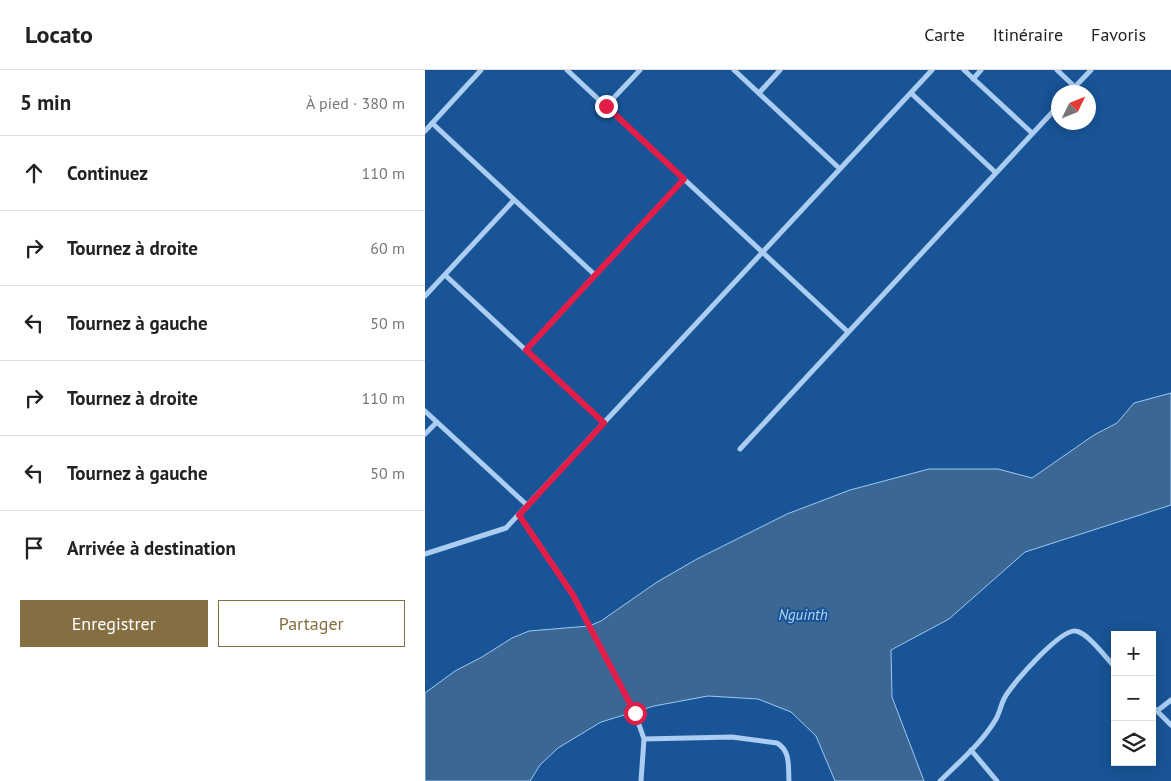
<!DOCTYPE html>
<html lang="fr">
<meta charset="utf-8">
<style>
body{margin:0;font-family:"PT Sans",sans-serif;background:#f6f6f6;color:#222}
.controls{position:absolute;right:15px;bottom:15px;display:grid;overflow:hidden;border-radius:0px;box-shadow:0 2px 12px #0003}
.controls button{width:45px;height:45px;display:grid;place-items:center;padding:0;border:0;border-bottom:1px solid #e0e0e0;background:#fff;color:#222;font:25px sans-serif}
.compass{position:absolute;left:626px;top:15px;width:45px;height:45px;border-radius:50%;background:#fff;box-shadow:0 2px 12px #0003;rotate:47deg}
.stop{position:absolute;width:15px;height:15px;margin:-11px;border:4px solid #e11d48;border-radius:50%;background:#fff}
.stop.end{background:#e11d48;border-color:#fff;box-shadow:0 1px 5px #0008}
.list{margin:0;padding:0;list-style:none}
h2{display:flex;justify-content:space-between;align-items:center;height:65px;margin:0;padding:0 20px;font-size:21px}
h2 small{font-size:16px;font-weight:400;color:#767676}
.list li{display:grid;grid-template-columns:32px 1fr auto;gap:15px;align-items:center;box-sizing:border-box;height:75px;padding:0 20px;border-top:1px solid #e0e0e0}
.list b{display:block;font-size:19px;white-space:nowrap}
.list em{font-size:16px;font-style:normal;color:#767676}
.actions{display:flex;gap:10px;padding:15px 20px}
.actions a{flex:1;padding:11px 0;border:1px solid #856f42;border-radius:0px;text-align:center;font-size:18px;color:#856f42}
.actions .main{background:#856f42;color:#fff}
.icon{flex:none;width:28px;height:28px;fill:none;stroke:currentColor;stroke-width:2;stroke-linecap:round;stroke-linejoin:round}
.map{position:relative;flex:none;width:746px;height:711px;overflow:hidden}
header{display:flex;align-items:center;gap:30px;box-sizing:border-box;height:70px;padding:0 25px;background:#fff;border-bottom:1px solid #e0e0e0}
header strong{font-size:24px}
nav{display:flex;gap:28px;margin-inline-start:auto;font-size:18px}
main{display:flex}
aside{flex:1;background:#fff}
.map>svg:first-child{display:block}
.water{fill:#3b6795;stroke:#9dc9f3}
.lines{fill:none;stroke-linecap:round;stroke-linejoin:round}
.street{stroke:#aacdf1;stroke-width:5}
.route{stroke:#e11d48;stroke-width:6}
.labels{text-anchor:middle;dominant-baseline:central;stroke-width:4;stroke-linejoin:round;paint-order:stroke}
.water-label{font-size:15px;font-style:italic;fill:#b6d7f7;stroke:#185496}
</style>
<header>
<strong>Locato</strong>
<nav><a>Carte</a><a>Itinéraire</a><a>Favoris</a></nav>
</header>
<main>
<aside>
<h2>5 min<small>À pied · 380 m</small></h2>
<ul class="list">
<li><svg class="icon" aria-label="ahead" viewBox="0 0 24 24"><path d="M12 20V5M6 11l6-6 6 6"/></svg><div><b>Continuez</b></div><em>110 m</em></li>
<li><svg class="icon" aria-label="right" viewBox="0 0 24 24"><path d="M7 20v-9h11M14 6l5 5-5 5"/></svg><div><b>Tournez à droite</b></div><em>60 m</em></li>
<li><svg class="icon" aria-label="left" viewBox="0 0 24 24"><path d="M17 20v-9H6M10 6l-5 5 5 5"/></svg><div><b>Tournez à gauche</b></div><em>50 m</em></li>
<li><svg class="icon" aria-label="right" viewBox="0 0 24 24"><path d="M7 20v-9h11M14 6l5 5-5 5"/></svg><div><b>Tournez à droite</b></div><em>110 m</em></li>
<li><svg class="icon" aria-label="left" viewBox="0 0 24 24"><path d="M17 20v-9H6M10 6l-5 5 5 5"/></svg><div><b>Tournez à gauche</b></div><em>50 m</em></li>
<li><svg class="icon" aria-label="arrive" viewBox="0 0 24 24"><path d="M6 21V4h12l-3 4 3 4H6"/></svg><div><b>Arrivée à destination</b></div></li>
</ul>
<div class="actions"><a class="main">Enregistrer</a><a>Partager</a></div>
</aside>
<div class="map">
<svg width="746" height="711" viewBox="0 0 746 711">
<rect width="100%" height="100%" fill="#185496"/>
<path class="water" d="M746 323V435L600 482 524 549 466 580 467 627 499 711H410L391 666 366 642 333 629 283 626 229 636 176 652 133 678 115 695 105 711H0V623L30 601 57 587 87 568 104 561 164 556 176 551 232 512 272 489 362 444 425 420 504 399H573L607 408 669 365 692 353 709 333Z"/>
<g class="lines">
<path class="street" d="M142 0 423 262
M309 0 415 99
M539 0 607 63
M632 0 650 17
M548 9 556 0
M645 22 666 0
M334 23 355 0
M486 23 571 103
M181 36 215 0
M7 53 170 205
M0 61 56 0
M20 205 179 353
M0 226 89 130
M101 280 259 109
M0 341 103 436
M0 364 12 352
M315 379 634 35
M94 445 148 525 210 643 219 669 216 711
M0 484 81 458 507 0
M727 636 746 655
M732 641 746 630
M219 669 307 667 352 673C366 681 363 697 364 711
M546 680 572 711
M515 711C534 692 557 673 571 649 575 642 576 634 580 627 587 614 636 558 651 561 663 563 681 588 690 597"/>
</g>
<g class="lines">
<path class="route" d="M181 36 259 109 101 280 179 353 94 445 148 525 210 643"/>
</g>
<g class="labels">
<g class="water-label">
<text x="378" y="544">Nguinth</text>
</g>
</g>
</svg>
<div class="controls">
<button>+</button>
<button>−</button>
<button><svg class="icon" aria-label="layers" viewBox="0 0 24 24"><path d="M12 4l9 5-9 5-9-5zM3 14l9 5 9-5"/></svg></button>
</div>
<svg class="compass" viewBox="-18 -18 36 36"><path d="M0-13l5 13h-10z" fill="#e53935"/><path d="M0 13l5-13h-10z" fill="#767676"/></svg>
<div class="stop" style="left:210px;top:643px"></div>
<div class="stop end" style="left:181px;top:36px"></div>
</div>
</main>
